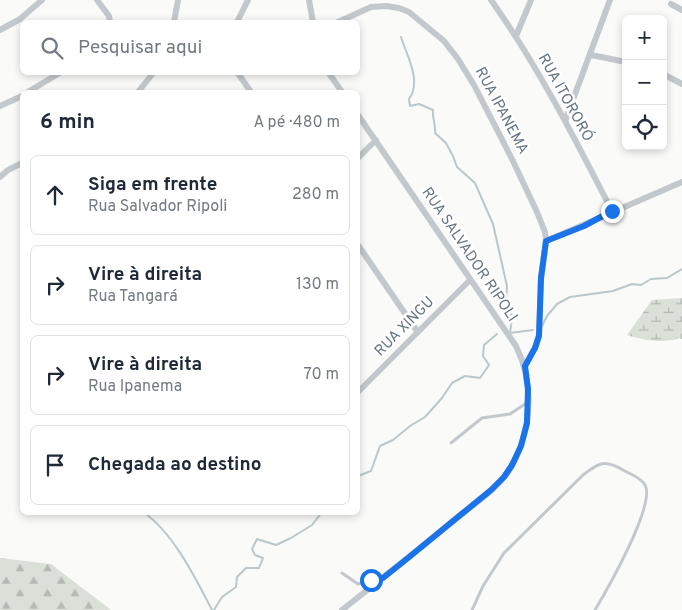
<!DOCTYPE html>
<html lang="pt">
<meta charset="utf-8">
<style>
body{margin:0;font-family:Overpass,sans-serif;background:#f2f2f3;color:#1f2937}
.controls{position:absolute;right:15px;top:15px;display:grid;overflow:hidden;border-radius:8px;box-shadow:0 2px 8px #0003}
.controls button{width:45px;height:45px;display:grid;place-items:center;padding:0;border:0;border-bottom:1px solid #e0e1e3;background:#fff;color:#1f2937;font:25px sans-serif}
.stop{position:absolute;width:15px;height:15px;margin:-11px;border:4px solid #1a73e8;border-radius:50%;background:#fff}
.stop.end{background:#1a73e8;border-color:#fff;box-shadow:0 1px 5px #0008}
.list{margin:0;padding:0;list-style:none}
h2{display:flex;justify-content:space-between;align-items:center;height:65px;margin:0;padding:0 20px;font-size:21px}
h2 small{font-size:16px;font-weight:400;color:#747a83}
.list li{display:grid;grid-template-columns:32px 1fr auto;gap:15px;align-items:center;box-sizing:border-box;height:80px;margin:0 10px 10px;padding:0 10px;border:1px solid #e0e1e3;border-radius:8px}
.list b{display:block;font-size:19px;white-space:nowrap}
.list p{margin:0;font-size:16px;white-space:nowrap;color:#747a83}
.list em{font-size:16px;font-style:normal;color:#747a83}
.icon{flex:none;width:28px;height:28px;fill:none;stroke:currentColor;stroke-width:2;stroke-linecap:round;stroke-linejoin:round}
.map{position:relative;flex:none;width:682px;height:610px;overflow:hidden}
.search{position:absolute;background:#fff;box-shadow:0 2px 8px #0003;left:20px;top:20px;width:340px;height:55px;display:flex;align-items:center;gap:12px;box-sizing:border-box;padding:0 18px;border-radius:8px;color:#747a83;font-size:19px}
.panel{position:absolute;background:#fff;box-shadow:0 2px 8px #0003;left:20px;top:90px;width:340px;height:425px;border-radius:8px}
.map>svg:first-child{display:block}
.forest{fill:url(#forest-firs)}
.wetland{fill:url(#wetland-marsh)}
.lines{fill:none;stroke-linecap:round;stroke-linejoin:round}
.stream{stroke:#bbc7cb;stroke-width:2}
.service{stroke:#c3c8cc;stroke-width:3}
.minor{stroke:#c3c8cc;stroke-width:6}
.route{stroke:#1a73e8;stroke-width:6}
.labels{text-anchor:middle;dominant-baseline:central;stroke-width:5;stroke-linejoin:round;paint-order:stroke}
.street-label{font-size:15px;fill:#657683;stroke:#fff}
</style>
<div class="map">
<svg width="682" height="610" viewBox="0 0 682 610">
<defs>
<pattern id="forest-firs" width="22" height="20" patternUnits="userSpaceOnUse" patternTransform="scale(1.25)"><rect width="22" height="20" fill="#dadfd7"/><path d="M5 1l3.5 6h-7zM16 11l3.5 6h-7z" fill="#b4b9b4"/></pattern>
<pattern id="wetland-marsh" width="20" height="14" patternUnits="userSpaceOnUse" patternTransform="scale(1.25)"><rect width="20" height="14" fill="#dadfd7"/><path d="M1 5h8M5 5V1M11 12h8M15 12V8" fill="none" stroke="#b4b9b4"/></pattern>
</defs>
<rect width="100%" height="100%" fill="#fafaf8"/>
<path class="forest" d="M0 558 51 564 111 610H0Z"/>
<path class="wetland" d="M682 298V339L679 338C663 344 643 340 627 335L652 300Z"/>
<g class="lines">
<path class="stream" d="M401 37C407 56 422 81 409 99L410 106 419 104 433 110C432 118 436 124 435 133L446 143 453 156 457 167 475 183 493 224 507 286 506 301 512 318 510 333 533 330
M542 326 547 316 557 304 570 297 613 291 632 284 641 285 651 279 667 278 682 269
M358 476 371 471 380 446 393 440 410 426 425 417 442 398 452 383 465 376 480 378 489 365 483 356 484 345 497 334
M143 512C173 532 196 579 212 610
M214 610 222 597 236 587 237 577 246 568H259L263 558 255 555 252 549 257 539 276 545 291 538 312 525 322 512"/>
<path class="service" d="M451 443 482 418 510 414 528 402
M342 573 358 584 379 578
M472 610 483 586 504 553 583 475C599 463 604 459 623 470 630 474 642 478 645 485 656 504 607 590 595 610"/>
<path class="minor" d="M97 0 109 16 110 22
M309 0 313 22
M491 0C538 66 575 139 612 211
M671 4 682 10
M174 22 178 0
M237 22 248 0
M338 22 371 7 386 6 399 8 409 12 444 41 458 59 474 85 512 159 537 212 545 232 546 241 541 278 539 335 535 348 525 366
M0 30 20 19 42 0
M516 36 531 0
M591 55 626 62
M237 72 251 92
M328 72 342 92
M663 74 682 84
M28 92 61 72
M138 92 154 72
M0 106 22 96
M565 121 610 0
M358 158 376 140
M0 177 8 170 22 163
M546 241 682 182
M358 245 417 331
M358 392 470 280
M342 610C380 580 418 550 455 519 475 503 501 487 513 464 532 428 534 382 516 346L358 115"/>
</g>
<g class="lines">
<path class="route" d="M371 580 383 578 408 558 491 490 504 477 512 465 521 446 527 423 528 389 525 366 535 348 539 336 541 278 546 241 584 226 612 211"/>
</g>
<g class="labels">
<g class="street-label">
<text transform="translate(565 98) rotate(61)">RUA ITORORÓ</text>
<text transform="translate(501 111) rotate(62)">RUA IPANEMA</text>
<text transform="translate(469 255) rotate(56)">RUA SALVADOR RIPOLI</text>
<text transform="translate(405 327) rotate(-45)">RUA XINGU</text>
</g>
</g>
</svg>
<div class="controls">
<button>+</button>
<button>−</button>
<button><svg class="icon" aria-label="locate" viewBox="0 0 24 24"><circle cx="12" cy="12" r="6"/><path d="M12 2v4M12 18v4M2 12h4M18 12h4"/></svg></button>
</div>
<div class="stop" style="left:371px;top:580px"></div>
<div class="stop end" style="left:612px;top:211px"></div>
<div class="search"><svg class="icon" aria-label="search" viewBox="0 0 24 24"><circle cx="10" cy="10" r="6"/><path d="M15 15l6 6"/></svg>Pesquisar aqui</div>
<section class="panel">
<h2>6 min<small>A pé · 480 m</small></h2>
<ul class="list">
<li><svg class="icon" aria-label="ahead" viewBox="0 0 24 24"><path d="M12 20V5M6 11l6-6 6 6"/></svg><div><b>Siga em frente</b><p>Rua Salvador Ripoli</p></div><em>280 m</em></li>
<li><svg class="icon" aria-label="right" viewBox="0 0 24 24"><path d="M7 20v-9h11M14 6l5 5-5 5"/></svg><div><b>Vire à direita</b><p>Rua Tangará</p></div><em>130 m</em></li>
<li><svg class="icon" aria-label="right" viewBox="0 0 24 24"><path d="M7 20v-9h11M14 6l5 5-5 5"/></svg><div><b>Vire à direita</b><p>Rua Ipanema</p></div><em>70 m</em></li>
<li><svg class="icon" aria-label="arrive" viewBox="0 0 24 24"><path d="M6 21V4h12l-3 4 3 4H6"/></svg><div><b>Chegada ao destino</b></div></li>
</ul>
</section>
</div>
